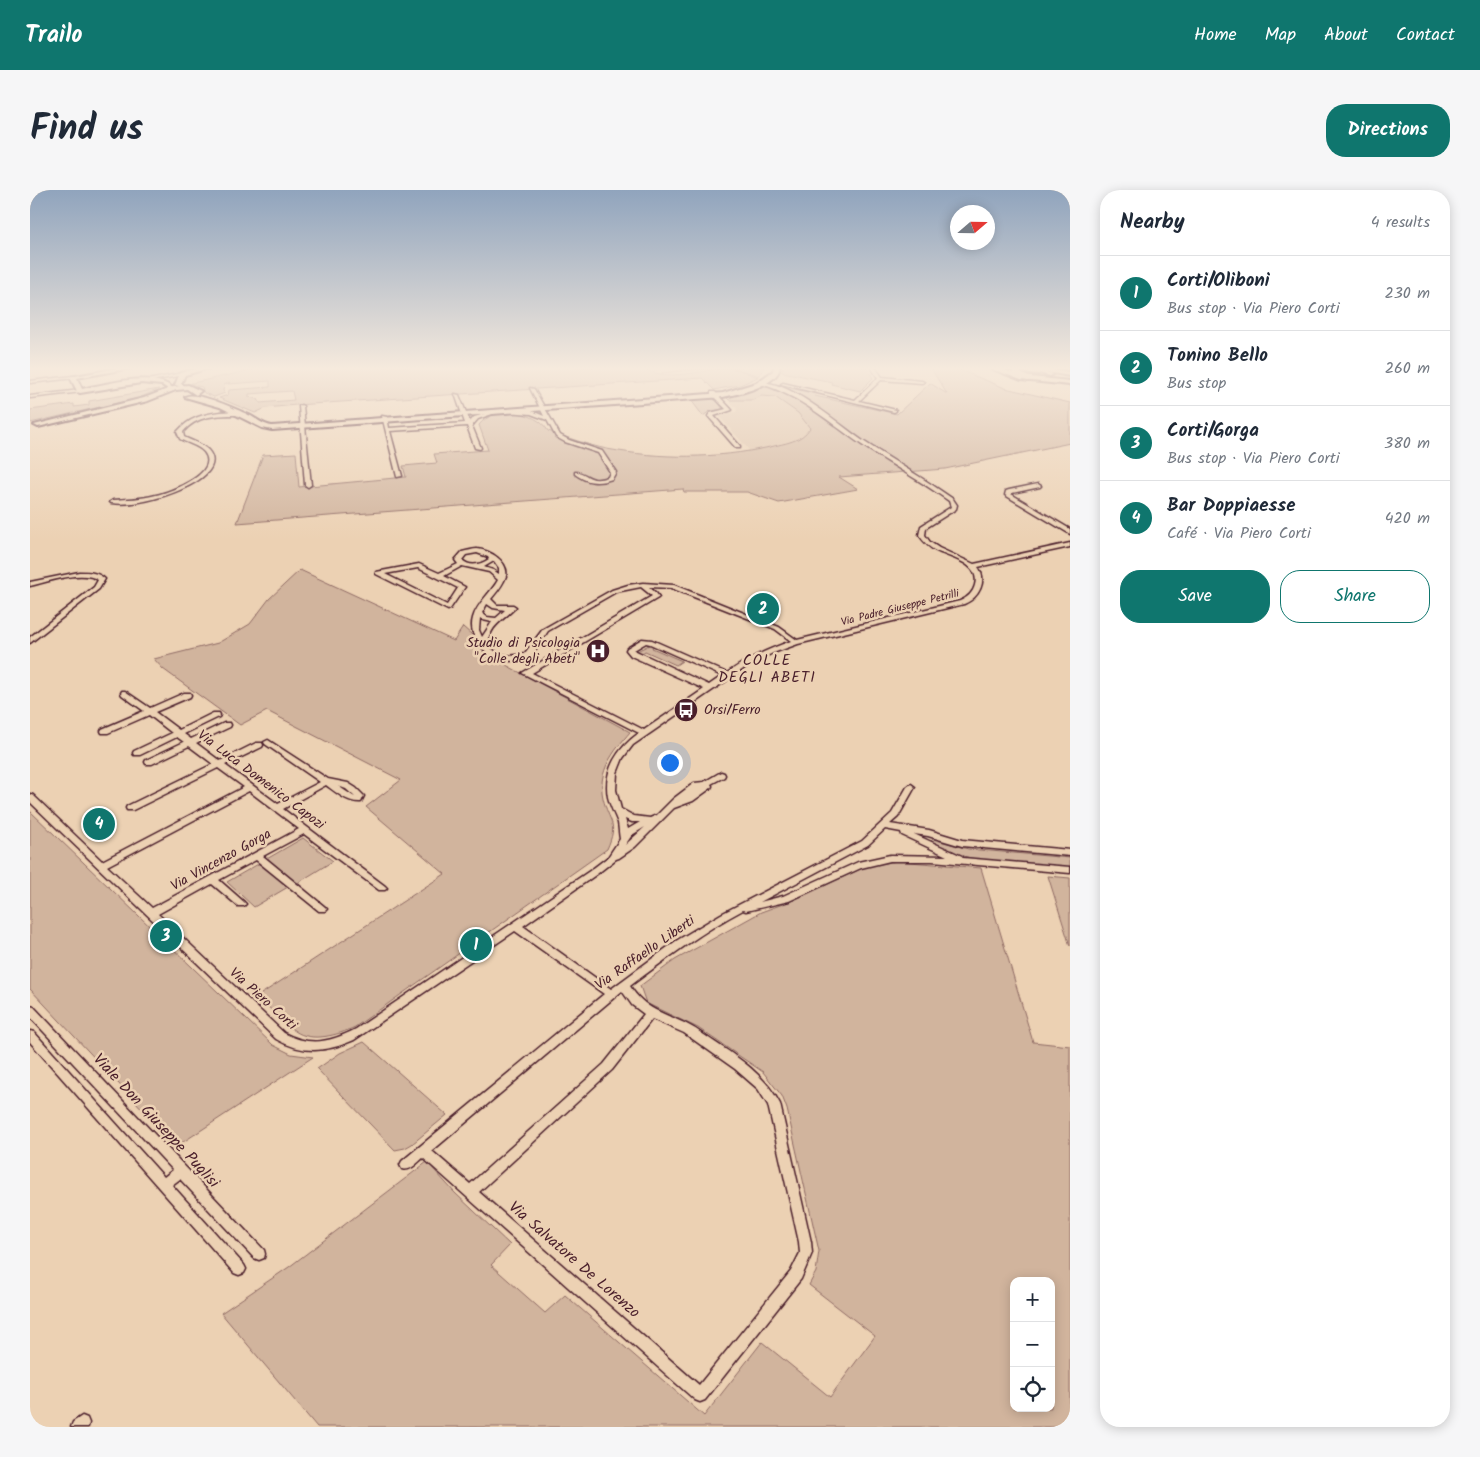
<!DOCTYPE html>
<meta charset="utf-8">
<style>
body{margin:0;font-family:Kalam,sans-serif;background:#f6f6f7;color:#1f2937}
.controls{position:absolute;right:15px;bottom:15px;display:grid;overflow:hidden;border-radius:10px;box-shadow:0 2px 12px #0003}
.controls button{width:45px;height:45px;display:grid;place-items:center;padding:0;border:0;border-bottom:1px solid #e0e1e3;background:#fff;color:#1f2937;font:25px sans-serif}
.compass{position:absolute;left:920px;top:15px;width:45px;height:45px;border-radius:50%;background:#fff;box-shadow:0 2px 12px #0003;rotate:70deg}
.you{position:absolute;left:639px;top:572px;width:18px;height:18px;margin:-12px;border:4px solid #fff;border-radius:50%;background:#1a73e8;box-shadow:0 0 0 8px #1a73e833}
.badge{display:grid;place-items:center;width:32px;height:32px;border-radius:50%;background:#0f766e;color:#fff;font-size:16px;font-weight:700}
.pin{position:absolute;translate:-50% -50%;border:2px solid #fff;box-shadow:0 1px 5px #0006}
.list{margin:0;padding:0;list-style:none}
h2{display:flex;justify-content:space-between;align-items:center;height:65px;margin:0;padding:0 20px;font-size:21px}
h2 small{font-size:16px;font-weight:400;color:#747a83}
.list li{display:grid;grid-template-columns:32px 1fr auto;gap:15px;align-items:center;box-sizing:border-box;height:75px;padding:0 20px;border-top:1px solid #e0e1e3}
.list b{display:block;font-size:19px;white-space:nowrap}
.list p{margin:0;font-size:16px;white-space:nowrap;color:#747a83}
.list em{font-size:16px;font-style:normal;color:#747a83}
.actions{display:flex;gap:10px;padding:15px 20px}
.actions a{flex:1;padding:11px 0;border:1px solid #0f766e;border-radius:20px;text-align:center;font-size:18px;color:#0f766e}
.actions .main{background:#0f766e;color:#fff}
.icon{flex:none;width:28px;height:28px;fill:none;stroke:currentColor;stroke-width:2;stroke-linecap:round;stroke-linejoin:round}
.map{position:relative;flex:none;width:1040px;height:1237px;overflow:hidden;border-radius:20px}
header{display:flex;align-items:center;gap:30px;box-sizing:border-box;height:70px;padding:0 25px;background:#0f766e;color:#fff}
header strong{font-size:24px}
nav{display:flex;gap:28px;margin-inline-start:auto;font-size:18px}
.intro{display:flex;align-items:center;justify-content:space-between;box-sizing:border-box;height:120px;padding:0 30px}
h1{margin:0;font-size:35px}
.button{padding:12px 22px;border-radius:20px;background:#0f766e;color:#fff;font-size:18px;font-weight:700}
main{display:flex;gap:30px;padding:0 30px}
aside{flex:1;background:#fff;border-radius:20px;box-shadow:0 2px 12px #0003}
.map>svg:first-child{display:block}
.built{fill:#dec2a8}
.green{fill:#d1b49d;stroke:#8e6a64;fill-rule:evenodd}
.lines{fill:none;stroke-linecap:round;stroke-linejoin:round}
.minor-casing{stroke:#4a1f2b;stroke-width:3}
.tertiary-casing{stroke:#4a1f2b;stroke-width:4}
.secondary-casing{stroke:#4a1f2b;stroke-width:4}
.minor{fill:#ecd1b3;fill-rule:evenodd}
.tertiary{fill:#ecd1b3;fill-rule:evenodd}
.secondary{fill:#ecd1b3;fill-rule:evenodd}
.labels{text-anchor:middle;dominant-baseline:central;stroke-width:5;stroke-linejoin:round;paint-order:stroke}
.far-street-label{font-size:11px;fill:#4a1f2b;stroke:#ecd1b3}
.poi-label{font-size:14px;fill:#4a1f2b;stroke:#ecd1b3;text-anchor:end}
.street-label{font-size:14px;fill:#4a1f2b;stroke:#ecd1b3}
.neighbourhood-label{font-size:15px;letter-spacing:1px;fill:#4a1f2b;stroke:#ecd1b3}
.near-street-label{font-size:16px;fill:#4a1f2b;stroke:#ecd1b3}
</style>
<header>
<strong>Trailo</strong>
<nav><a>Home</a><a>Map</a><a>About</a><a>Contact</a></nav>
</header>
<div class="intro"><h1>Find us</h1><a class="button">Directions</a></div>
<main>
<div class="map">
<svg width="1040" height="1237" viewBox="0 0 1040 1237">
<rect width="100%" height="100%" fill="#ecd1b3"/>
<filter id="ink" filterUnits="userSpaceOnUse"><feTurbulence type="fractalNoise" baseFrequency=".02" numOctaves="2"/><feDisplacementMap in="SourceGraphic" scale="10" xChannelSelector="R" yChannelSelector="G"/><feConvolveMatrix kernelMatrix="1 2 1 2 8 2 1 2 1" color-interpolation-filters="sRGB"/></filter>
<g filter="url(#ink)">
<path class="built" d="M731 206 748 209 768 223 780 238 776 244 764 251 720 261 688 225 706 222 707 219 699 210H723Z"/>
<path class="green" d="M235 177H612C637 194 673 178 701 179 710 179 719 184 728 187L710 195 684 200 672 188 266 215 236 218 225 223 189 208 198 205 199 200 240 197V191L198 194 200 192 194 195 193 201 195 203 184 207 174 203 172 197 158 194ZM262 201 264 210 230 213 228 209 219 207V204Z
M672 177H734L729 186 702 177 631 183Z
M753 177H836L843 188 830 201 801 194 802 192 752 182Z
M900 177H922L975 198 1040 213V253L915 279 809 287 828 299 749 313 717 302H654L653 299 207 333 233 265 266 263 269 297 376 287 373 276 407 273 404 264 458 260 449 235C463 216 507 220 518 241 537 247 557 255 577 259 631 269 686 269 740 257 755 253 771 252 780 238L768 223 745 207 731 206 723 210H699L696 207C711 204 734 194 748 198L743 194 786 204 785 206 867 224 900 193 917 204Z
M129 199 109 208 0 233V220L44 214V217L59 215V211Z
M682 209 687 211 693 219 680 221 673 226 661 210Z
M270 380 424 451 433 437 476 475 600 542C584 561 567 581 573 608 579 633 589 632 577 659L325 837C308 845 282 853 265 841 251 832 239 817 228 806L415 684 336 617 371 590 237 521 210 535 133 479 124 469 188 453 220 434 239 409Z
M621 454 624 455 622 458 652 471 646 475 615 461 611 464 607 461Z
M0 621 243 855 261 864 283 867 147 956 0 799Z
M273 648 303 671 266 694 235 670Z
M903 649 938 659 1040 668V678C1000 674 933 676 901 651Z
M868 671 951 678 1003 852 1040 856V1237H287L191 1123 259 1077 397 972 425 1003 480 1055 461 1075 515 1123 535 1105 674 1226 732 1152 800 1207 845 1146 779 1095 786 1082 789 1061 757 919 752 906 733 882 668 838 616 813 610 796 645 770 731 722 764 710 837 676ZM984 1091H1021V1218H984Z
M230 673 258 697 224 717 197 692Z
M1018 686 1040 688V756Z
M334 852 417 925 382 954 375 958 365 960 287 879 310 863Z"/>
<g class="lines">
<g class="minor-casing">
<path id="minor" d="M841 177H845L852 187 892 191 894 192 892 193 851 190 829 211 866 220V221L864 222 751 194 753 193 825 210 848 188Z
M152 183 154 184V185L115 192 113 191Z
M43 186H45V188L0 193V191Z
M731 192C764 193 809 235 836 253 865 272 895 289 923 309L927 315 926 319 896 338 895 345 900 352 909 358 944 374 1040 353V357L948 377C958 391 949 408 934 414L768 454 743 463 722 473 603 555 593 568 587 583 586 600 591 619 604 626 620 628 627 625 643 609 664 593 674 592 691 582 694 583 695 585 694 587 681 594 682 596 681 598 663 611 644 618 605 657 589 668 586 669 567 684 493 736 581 799 646 751 691 724 832 651 862 623 877 597 881 594 885 597 868 627 860 634 899 640 932 650 1040 660V666L932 656 898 646 884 644 932 666 933 668 1040 677V683L902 671H860L831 678 759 711 716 721 713 720C673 741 636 769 600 796 615 821 636 823 660 836 668 840 675 846 683 851 709 868 735 885 750 914L781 1052 782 1063 771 1089 675 1210 670 1212 665 1210 393 968C387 973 380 982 372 979L370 975 372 971 574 804 485 741 324 850C296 862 274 865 246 849L0 612V604L3 605 72 671 214 597 188 578 103 620H97L96 618 97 616 183 574 159 556 122 574H116L115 572 116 570 154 552 147 547 110 565H104L103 563 104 561 142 543 119 525 78 543H72L71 541 72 539 114 521 92 505 91 503 92 501H95L120 518 154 503H160L161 505 160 507 125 522 149 540 183 523H189L190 525 189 527 154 544 161 549 194 533H200L201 535 200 537 166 553 190 571 226 553H232L233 555 232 557 195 575 248 614 290 592 235 554 234 552 238 550 298 589 318 593 326 598 334 606 331 612C318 613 307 603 296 595L253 619 355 696 357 698 355 700H349L274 644 233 666 295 717 297 719 295 721H289L226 670 189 690 214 712 216 714 214 716H208L182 694 128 724 254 843C280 857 301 852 326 839L561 680 578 667 590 649C589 644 589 639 588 633 585 625 580 616 578 607 573 580 588 558 609 543L492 483 622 406 611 397 586 402 518 441 501 467C493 469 486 471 478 471 459 469 437 449 443 428 447 413 461 403 468 390L459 382 432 376 414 386 435 397 420 419 418 420 346 384V382L389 374 409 383 428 374 425 370 432 362C437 361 443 359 447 359 460 360 479 372 476 386 473 395 466 403 461 409L467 415H483L486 417C473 431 459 435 458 456 470 466 481 468 495 463L513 439 582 400 598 395 613 393 644 395 749 437 767 450 930 411C937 408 943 403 945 395 951 373 920 368 906 361 898 357 894 352 889 345L891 336 921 317 919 311C891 291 860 274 832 255 797 231 773 207 731 194ZM447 363 458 367 459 369C450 375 440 377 432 370L436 365ZM464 371 469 378V384L463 380 454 377ZM388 378 428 398 417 415 355 384ZM619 397 641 398 745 439 761 451C737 460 718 468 697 483L622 450 612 449 597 458 596 460 601 466 674 499 614 540 502 483 628 408 629 407 626 403ZM457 414 463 418 475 420 466 428 457 427 452 423ZM450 428 453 430 462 432 452 447 449 440ZM616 453 620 454 692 486 679 495 604 460ZM308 596 316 599 325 607 323 606ZM219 601 269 639 122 718 77 676ZM595 629 602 632H610L598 639ZM615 637 595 655 602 645ZM855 639 871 642 872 645 917 666 860 665 828 672 753 706 730 712 838 655ZM592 801 602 815 614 824 574 874 440 994 402 961ZM622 829 654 843 705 879 728 899 738 915 769 1052 770 1063 761 1081 669 1195 449 1002 582 880Z
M500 198 504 199 530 245 539 250 572 261 586 282 582 289C568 294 557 293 545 284V282C558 282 558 294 578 287L580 282 568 263 535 252 526 247 517 230 501 224 478 222V220H480L502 221 514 226Z
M50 200H52V202L0 208V206Z
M681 202H685L702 220 684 226 710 256V258H706L678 226 680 223 696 219 681 204Z
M425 204 429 205 440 232 444 227 466 221 468 222 448 229 442 236 451 258 450 259 445 258 437 236 360 241 372 286 367 287 352 226 357 227 359 238 435 233Z
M271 215 273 216 281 295 278 297 275 295 269 216Z
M191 222 206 221 209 223 206 225C186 225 166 226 153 242L154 247C162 251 172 254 178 260 199 284 143 304 127 308 113 312 95 315 81 313L80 312 83 310C97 309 112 309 126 305 140 302 191 283 174 262 169 256 157 253 150 249L147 242C159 228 173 224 191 222Z
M1008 294 1011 296 1010 297 982 303 981 304 1040 339V344L975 305 976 301 979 300Z
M49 382C59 382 68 382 75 389L69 399 0 453V447L64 397 68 390C53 379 17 392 0 396V392Z
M0 816 4 817 234 1060 235 1064 234 1068 229 1070 224 1068 150 989 142 995 214 1075 216 1079 214 1083 209 1085 204 1083 0 852V841L4 842 134 987 143 980 0 827Z
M52 1226 57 1228 59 1233 58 1237H41L43 1232Z"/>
</g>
<g class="tertiary-casing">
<path id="tertiary" d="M93 177H106L47 188 52 199C77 194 123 180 144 199L141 201 132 195 111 193 50 203 47 201 40 187Z
M173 177H183L155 185 151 194 156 196V198L145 195 150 183Z
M1000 177 1040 182V186L1011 181 1009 184 989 182 1000 188 1001 189 998 191 985 186 982 181 993 178 1000 179Z"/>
</g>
<g class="secondary-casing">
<path id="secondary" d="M744 177H750C747 196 709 204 693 207L242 240 232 238 190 217 155 207C166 200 208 220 221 226 228 230 234 235 242 236L693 203 726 193 743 181Z
M957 177H966L992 186 1040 191V195L991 190Z
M989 177H999L1023 184 1020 186Z
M158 195 171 201 166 205 157 199 146 200 118 211 8 237 4 235 114 208 143 197Z"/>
</g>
<use href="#minor" class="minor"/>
<use href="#tertiary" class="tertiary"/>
<use href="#secondary" class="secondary"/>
</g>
</g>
<linearGradient id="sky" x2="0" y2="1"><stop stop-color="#90a4bd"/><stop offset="0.51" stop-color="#f6eadd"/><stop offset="1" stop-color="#f6eadd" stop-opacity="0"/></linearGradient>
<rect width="1040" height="350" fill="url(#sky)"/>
<defs>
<g id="hospital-disc" transform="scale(1.25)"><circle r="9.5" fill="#4a1f2b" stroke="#ecd1b3"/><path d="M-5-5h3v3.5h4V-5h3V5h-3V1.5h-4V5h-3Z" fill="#fff"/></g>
<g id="bus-disc" transform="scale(1.25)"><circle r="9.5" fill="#4a1f2b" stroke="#ecd1b3"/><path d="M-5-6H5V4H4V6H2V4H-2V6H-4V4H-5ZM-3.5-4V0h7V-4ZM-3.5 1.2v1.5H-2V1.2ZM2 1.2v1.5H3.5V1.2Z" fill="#fff"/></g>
</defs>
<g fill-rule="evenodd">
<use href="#hospital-disc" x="568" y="461"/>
<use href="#bus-disc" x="656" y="520"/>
</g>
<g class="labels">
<g class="far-street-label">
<text transform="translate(870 418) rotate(-14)">Via Padre Giuseppe Petrilli</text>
</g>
<g class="poi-label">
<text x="550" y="453">Studio di Psicologia<tspan x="550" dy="16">"Colle degli Abeti"</tspan></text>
<text x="674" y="520" text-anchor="start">Orsi/Ferro</text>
</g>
<g class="street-label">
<text transform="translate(231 590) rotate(37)">Via Luca Domenico Capozi</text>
<text transform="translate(191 670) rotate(-29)">Via Vincenzo Gorga</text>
<text transform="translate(615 763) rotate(-35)">Via Raffaello Liberti</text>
<text transform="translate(233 809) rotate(42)">Via Piero Corti</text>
</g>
<g class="neighbourhood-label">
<text x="737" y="471">COLLE<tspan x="737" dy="17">DEGLI ABETI</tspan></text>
</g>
<g class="near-street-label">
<text transform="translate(126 931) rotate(47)">Viale Don Giuseppe Puglisi</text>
<text transform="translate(544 1070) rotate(41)">Via Salvatore De Lorenzo</text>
</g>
</g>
</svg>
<div class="controls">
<button>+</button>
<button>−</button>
<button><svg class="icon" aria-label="locate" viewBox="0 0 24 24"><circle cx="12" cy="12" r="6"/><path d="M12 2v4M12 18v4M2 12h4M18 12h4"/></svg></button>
</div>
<svg class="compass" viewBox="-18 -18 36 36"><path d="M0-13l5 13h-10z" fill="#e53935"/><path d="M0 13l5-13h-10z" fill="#747a83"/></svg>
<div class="you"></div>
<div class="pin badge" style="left:446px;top:755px">1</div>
<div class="pin badge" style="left:733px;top:419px">2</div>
<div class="pin badge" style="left:136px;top:746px">3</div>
<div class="pin badge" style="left:69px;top:634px">4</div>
</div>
<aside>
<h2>Nearby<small>4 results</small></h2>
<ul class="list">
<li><span class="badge">1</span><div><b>Corti/Oliboni</b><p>Bus stop · Via Piero Corti</p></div><em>230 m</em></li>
<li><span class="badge">2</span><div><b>Tonino Bello</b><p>Bus stop</p></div><em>260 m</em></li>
<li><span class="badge">3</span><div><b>Corti/Gorga</b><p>Bus stop · Via Piero Corti</p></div><em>380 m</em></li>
<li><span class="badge">4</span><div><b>Bar Doppiaesse</b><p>Café · Via Piero Corti</p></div><em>420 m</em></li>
</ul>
<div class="actions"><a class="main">Save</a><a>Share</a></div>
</aside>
</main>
